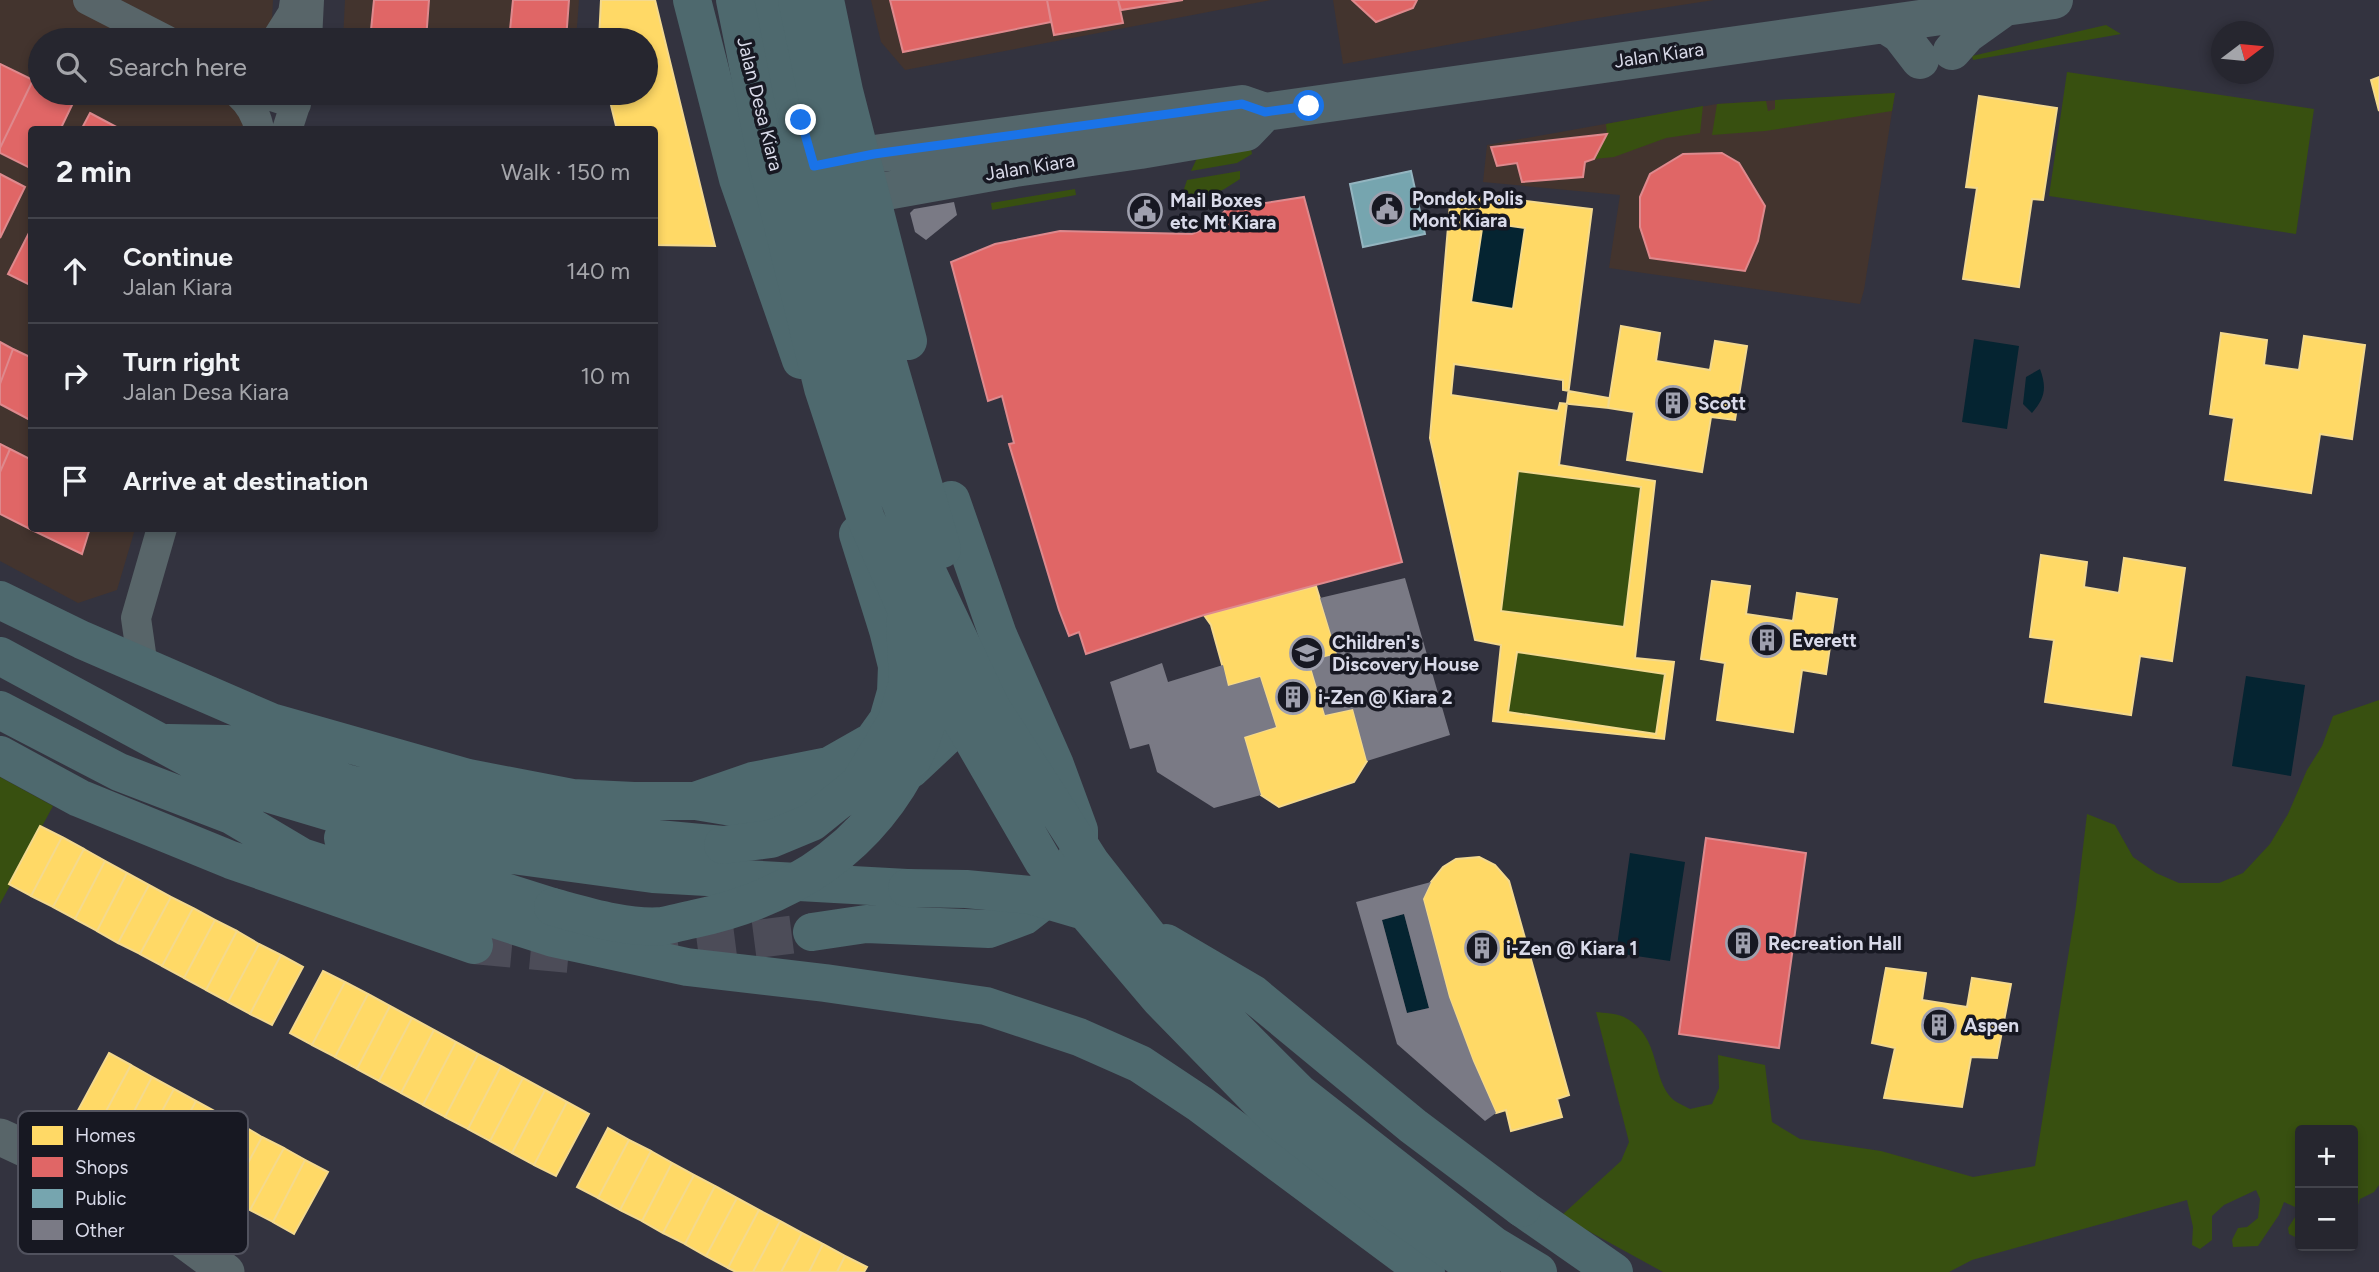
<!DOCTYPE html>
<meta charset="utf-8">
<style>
body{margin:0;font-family:Figtree,sans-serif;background:#32323b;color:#f1f3f6}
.controls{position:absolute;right:21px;bottom:21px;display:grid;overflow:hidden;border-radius:7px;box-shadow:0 4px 10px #0003}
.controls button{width:63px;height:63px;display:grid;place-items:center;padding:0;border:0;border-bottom:2px solid #42434b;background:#26262f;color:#f1f3f6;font:35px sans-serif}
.compass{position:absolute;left:2211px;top:21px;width:63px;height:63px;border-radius:50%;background:#26262f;box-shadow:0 4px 10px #0003;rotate:74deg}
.stop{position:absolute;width:21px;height:21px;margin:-16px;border:5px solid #1a73e8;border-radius:50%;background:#fff}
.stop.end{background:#1a73e8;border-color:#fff;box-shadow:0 2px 7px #0008}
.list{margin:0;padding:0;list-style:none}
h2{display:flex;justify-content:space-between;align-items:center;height:91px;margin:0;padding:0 28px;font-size:30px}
h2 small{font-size:23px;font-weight:400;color:#a4a5aa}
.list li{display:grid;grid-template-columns:46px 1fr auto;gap:21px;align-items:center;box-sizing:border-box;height:105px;padding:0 28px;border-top:2px solid #42434b}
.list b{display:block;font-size:26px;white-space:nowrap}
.list p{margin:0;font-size:23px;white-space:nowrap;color:#a4a5aa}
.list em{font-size:23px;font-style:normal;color:#a4a5aa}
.icon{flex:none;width:38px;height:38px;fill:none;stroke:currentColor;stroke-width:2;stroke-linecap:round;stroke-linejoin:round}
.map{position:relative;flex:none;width:2379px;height:1272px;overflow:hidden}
.search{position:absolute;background:#26262f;box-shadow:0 4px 10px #0003;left:28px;top:28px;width:630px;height:77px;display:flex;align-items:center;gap:18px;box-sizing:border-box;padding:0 24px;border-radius:38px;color:#a4a5aa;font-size:26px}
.panel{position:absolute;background:#26262f;box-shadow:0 4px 10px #0003;left:28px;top:126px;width:630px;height:406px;border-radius:7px}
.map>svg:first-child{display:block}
.commercial{fill:#43342e}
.green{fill:#385010}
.water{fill:#052431}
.homes{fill:#ffd966;stroke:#f4d98d;stroke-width:2;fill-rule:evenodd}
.shops{fill:#e06666;stroke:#de898d;stroke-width:2}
.public{fill:#76a5af;stroke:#94b5c0;stroke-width:2}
.building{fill:#7a7a85;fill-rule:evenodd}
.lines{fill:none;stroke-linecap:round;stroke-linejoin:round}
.motorway-tunnel{stroke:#4c4c58;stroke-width:38;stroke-dasharray:38 19;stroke-linecap:butt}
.minor{stroke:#586569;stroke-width:30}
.tertiary{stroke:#586569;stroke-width:37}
.secondary{stroke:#54666b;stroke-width:38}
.motorway{stroke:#4e696e;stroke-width:38}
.motorway-bridge{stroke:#4e696e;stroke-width:38}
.route{stroke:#1a73e8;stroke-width:9}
.labels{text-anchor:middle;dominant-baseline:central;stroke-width:7;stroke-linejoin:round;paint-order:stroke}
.street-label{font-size:19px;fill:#d9dae9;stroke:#171822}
.poi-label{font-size:19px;font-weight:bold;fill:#d9dae9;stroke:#171822;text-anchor:start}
.key{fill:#171822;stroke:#51525e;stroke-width:2}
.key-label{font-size:19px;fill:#d9dae9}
</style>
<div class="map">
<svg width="2379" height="1272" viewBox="0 0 2379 1272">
<rect width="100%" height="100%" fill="#33333f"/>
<path class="commercial" d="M0 0H273L272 20 268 40H40V93H257L249 129 32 130V528L135 529 117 590 78 603 0 561Z
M345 0H579L576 40H343Z
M871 0H1271L905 70 881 42Z
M1333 0H1714L1578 21 1343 64Z
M1895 93 1864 290 1860 304 1609 268 1620 195 1483 182 1487 145 1717 104Z"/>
<path class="green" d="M2106 25 2121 34 1973 60 1972 56Z
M2067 72 2314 109 2296 234 2049 196Z
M1895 93 1892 111 1765 131 1712 135 1717 104 1766 101 1768 111 1775 109V100Z
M1703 106 1700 133 1666 138 1614 157 1594 159 1607 134 1606 124Z
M1251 149 1252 154 1237 163 1191 171 1198 156Z
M1240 171V179C1225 189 1203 204 1186 194L1184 189 1187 180Z
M1075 189 1076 195 992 210 991 203Z
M1518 471 1641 487 1624 627 1501 611Z
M1517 652 1665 674 1656 734 1508 712Z
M2379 700V1185L2374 1192 2360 1199 2358 1205H2353V1130H2300V1237L2297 1238 2289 1234 2288 1228 2295 1217V1207L2284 1202 2279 1215 2258 1246 2233 1247 2232 1240 2238 1228 2247 1227 2258 1218 2260 1199 2256 1190 2224 1205 2212 1216V1240L2200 1249 2192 1245 2193 1227 2187 1200 1972 1260 1949 1272H1663L1561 1216 1621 1161 1629 1142 1596 1012C1604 1013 1616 1013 1624 1017 1663 1037 1650 1081 1675 1101 1679 1104 1685 1106 1690 1109L1712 1104 1719 1088 1718 1055 1765 1065 1772 1122 1800 1139 1881 1151 1973 1177 2035 1166 2076 906 2087 814 2115 825 2133 857 2156 873 2179 883H2219L2243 873 2270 844 2288 814 2307 770 2322 746 2333 716Z
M0 777 53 806 0 904Z"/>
<path class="water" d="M1483 222 1525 228 1513 309 1471 302Z
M1974 339 2019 346 2007 429 1962 422Z
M2040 369C2047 388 2045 398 2032 413L2023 404 2026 377Z
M2246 676 2305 685 2291 776 2232 766Z
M1630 853 1685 862 1670 961 1616 953Z
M1404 914 1429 1008 1407 1013 1382 920Z"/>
<path class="homes" d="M601 0H655L715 246 654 245V130H617L608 93H646V40H599Z
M2379 77V111L2371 80Z
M1979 96 2057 108 2043 200 2032 199 2019 287 1963 279 1977 188 1966 187Z
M1451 192 1592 209 1559 465 1655 481 1635 658 1674 662 1664 739 1493 721 1501 645 1475 640 1430 438ZM1483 222 1525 228 1513 309 1471 302ZM1518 471 1641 487 1624 627 1501 611ZM1517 652 1665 674 1656 734 1508 712Z
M1621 326 1660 333 1656 361 1710 370 1715 341 1747 346 1735 420 1711 417 1702 472 1627 460 1634 412 1608 408Z
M2221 333 2267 340 2264 365 2299 370 2304 336 2365 345 2352 439 2320 434 2311 493 2225 480 2234 418 2210 414Z
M1454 364 1563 380V390L1609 398 1608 408 1560 403 1558 411 1451 395Z
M2041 555 2087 562 2084 587 2119 593 2124 558 2185 568 2172 661 2140 656 2131 715 2045 702 2054 640 2030 637Z
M1712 581 1750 586 1746 614 1793 621 1797 593 1837 599 1826 674 1802 670 1793 732 1717 720 1725 663 1701 659Z
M1316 586 1337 654 1309 661 1325 715 1353 709 1367 761 1354 782 1279 807 1261 795 1244 737 1276 727 1260 677 1228 686 1211 625 1204 615Z
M40 826 62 837 31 896 9 884Z
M62 837 84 849 53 907 31 896Z
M84 849 105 861 75 919 53 907Z
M1479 857 1495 865 1509 881 1569 1095 1557 1099 1562 1117 1511 1131 1506 1110 1496 1113 1473 1061 1449 997 1423 899 1431 882 1443 867 1456 859Z
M105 861 127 873 97 931 75 919Z
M127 873 149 885 118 943 97 931Z
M149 885 171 897 140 954 118 943Z
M171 897 193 908 162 966 140 954Z
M193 908 215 920 184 978 162 966Z
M215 920 237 931 206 990 184 978Z
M237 931 259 944 228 1002 206 990Z
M259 944 281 955 250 1014 228 1002Z
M281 955 303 967 272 1025 250 1014Z
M1886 968 1926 973 1922 1000 1967 1007 1972 978 2011 984 1997 1058 1971 1057 1962 1107 1884 1098 1895 1048 1872 1043Z
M323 971 345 982 312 1045 290 1033Z
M345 982 368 994 335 1057 312 1045Z
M368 994 390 1006 357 1069 335 1057Z
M390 1006 412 1018 379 1081 357 1069Z
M412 1018 434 1030 401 1093 379 1081Z
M434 1030 456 1042 423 1105 401 1093Z
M456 1042 478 1054 445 1117 423 1105Z
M109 1053 131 1065 98 1126 76 1114Z
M478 1054 501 1066 468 1129 445 1117Z
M131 1065 152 1077 120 1138 98 1126Z
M501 1066 523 1078 490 1141 468 1129Z
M152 1077 174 1089 141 1150 120 1138Z
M523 1078 545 1090 512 1153 490 1141Z
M174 1089 196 1101 163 1162 141 1150Z
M545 1090 567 1102 534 1165 512 1153Z
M196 1101 218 1113 185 1174 163 1162Z
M567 1102 589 1114 556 1176 534 1165Z
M240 1124 262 1137 229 1198 207 1186Z
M608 1128 629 1140 598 1198 577 1187Z
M262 1137 284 1148 250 1210 229 1198Z
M629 1140 651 1151 620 1210 598 1198Z
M284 1148 305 1160 273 1222 250 1210Z
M651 1151 672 1163 642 1221 620 1210Z
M305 1160 328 1172 294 1234 273 1222Z
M672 1163 694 1175 663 1233 642 1221Z
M694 1175 715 1186 685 1244 663 1233Z
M715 1186 737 1198 706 1256 685 1244Z
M737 1198 759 1210 728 1268 706 1256Z
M759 1210 780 1221 753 1272H736L728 1268Z
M780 1221 802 1233 781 1272H753Z
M802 1233 823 1244 809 1272H781Z
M823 1244 845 1256 837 1272H809Z
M845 1256 867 1267 864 1272H837Z"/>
<path class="shops" d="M374 0H429L426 40H370Z
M513 0H569L566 40H509Z
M890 0H1047L1051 22 903 52Z
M1047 0H1118L1123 23 1054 35Z
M1118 0H1183L1121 10Z
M1352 0H1417L1413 8 1376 22Z
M0 64 33 80 0 148Z
M33 80 40 84V93H58L74 101 60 130H32V169L0 153V148Z
M90 113 122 130H81Z
M1607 134 1594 159 1585 162 1583 177 1522 182 1517 163 1497 166 1491 147Z
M1722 153 1739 163 1765 206 1758 241 1745 271 1650 258 1640 227V197L1650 174 1683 154Z
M0 174 25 187 0 238Z
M1304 197 1402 562 1204 615 1086 654 1079 632 1069 636 1059 610 1009 444 1014 443 1002 396 988 401 951 262 995 244 1060 231 1192 234 1207 228 1227 209Z
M32 227V286L8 274Z
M0 342 13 349 0 384Z
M13 349 32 358V421L0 404V384Z
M0 444 10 449 0 472Z
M10 449 32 460V528H35L34 531 0 514V472Z
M35 528H90L82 554 34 531Z
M1706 838 1806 853 1779 1048 1679 1034Z"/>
<path class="public" d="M1411 171 1425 234 1363 247 1350 184Z"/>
<path class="building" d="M954 202 957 215 926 240 915 232 910 213 914 209Z
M1405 578 1450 735 1367 761 1353 709 1325 715 1309 661 1337 654 1320 598Z
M1162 663 1168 682 1223 665 1228 686 1260 677 1276 727 1244 737 1261 795 1214 808 1157 772 1149 744 1130 749 1110 682Z
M1431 882 1423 899 1449 997 1473 1061 1496 1113 1485 1121 1397 1044 1356 902ZM1404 914 1429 1008 1407 1013 1382 920Z"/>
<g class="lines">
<path class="motorway-tunnel" d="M474 945 581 955
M641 954 812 932"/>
<path class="minor" d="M88 0 166 40
M276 40 293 13 295 0
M307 40 309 0
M238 93C249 103 257 114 259 130
M263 93 296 104
M287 130 299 93
M143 667 136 618 162 528"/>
<path class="tertiary" d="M0 1137C81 1173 157 1216 226 1272"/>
<path class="secondary" d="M1886 25 1900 34 1920 60
M1952 51 1967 34 2002 9
M827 164 874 154 1242 104 1265 112 2054 0
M836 200 1015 168 1140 150 1246 132 1265 112"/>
<path class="motorway" d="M692 0 738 179 801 360
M767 0 795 148
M0 600 82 640 271 722 468 778 572 798 634 801H696L756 811 830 802 881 786 911 769 944 738 952 723 959 700 961 681
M0 656 237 784 344 816 499 853 653 874 907 888
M0 710 119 772 231 815 302 857 553 938 687 967 825 983 986 1006 1079 1037 1140 1064 1200 1104 1426 1272
M168 743 227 744 349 784 488 818 592 833 723 845
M0 755 79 798 231 860 474 945
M698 800 753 781 829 766 873 741 888 720 896 692 897 666 888 630 858 534
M343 838 423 866 553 907
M812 932 866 924 989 929 1024 916 1061 887 1079 853V830L1055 765 998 635 951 500
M1522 1208 1614 1272"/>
<path class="motorway-bridge" d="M735 0 768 165 823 388 866 519 918 636 959 716 1043 861 1160 999 1278 1120 1393 1210 1481 1272
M797 0 824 128 851 236 942 549
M825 0 844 91 908 341
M795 148 830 293 875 434 925 567 991 707 1091 863 1170 964 1299 1093 1493 1245 1538 1272
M723 845 771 839 812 822 859 784 896 722 908 682 905 623
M907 888 966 889 1030 895 1088 912
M553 907C586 916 628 929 663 926 673 924 684 921 694 919 793 898 872 846 916 752 929 725 933 694 940 665
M1166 943 1253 994 1413 1126 1522 1208"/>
</g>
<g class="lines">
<path class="route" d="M801 120 814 166 874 154 1242 104 1265 112 1309 106"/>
</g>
<defs>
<g id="civic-ring" transform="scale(1.75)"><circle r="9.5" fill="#171822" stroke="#9fa0ae" stroke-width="1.5"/><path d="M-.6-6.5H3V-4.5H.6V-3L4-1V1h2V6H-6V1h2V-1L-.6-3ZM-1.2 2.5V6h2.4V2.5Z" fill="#9fa0ae"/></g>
<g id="building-ring" transform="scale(1.75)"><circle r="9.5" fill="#171822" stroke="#9fa0ae" stroke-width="1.5"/><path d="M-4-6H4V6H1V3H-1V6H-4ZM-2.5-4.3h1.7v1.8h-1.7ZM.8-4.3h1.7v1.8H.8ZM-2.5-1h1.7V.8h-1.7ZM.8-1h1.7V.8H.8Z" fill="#9fa0ae"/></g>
<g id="school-ring" transform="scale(1.75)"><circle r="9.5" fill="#171822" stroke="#9fa0ae" stroke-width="1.5"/><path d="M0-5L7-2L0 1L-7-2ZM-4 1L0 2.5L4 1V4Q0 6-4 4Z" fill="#9fa0ae"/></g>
</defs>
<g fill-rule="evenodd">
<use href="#civic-ring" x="1387" y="209"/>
<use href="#civic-ring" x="1145" y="211"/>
<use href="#building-ring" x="1673" y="403"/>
<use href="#building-ring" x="1767" y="640"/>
<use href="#school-ring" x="1307" y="653"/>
<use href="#building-ring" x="1293" y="697"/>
<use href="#building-ring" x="1743" y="943"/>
<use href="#building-ring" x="1482" y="948"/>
<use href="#building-ring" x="1939" y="1025"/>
</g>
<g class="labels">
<g class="street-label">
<text transform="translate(1659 55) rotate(-8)">Jalan Kiara</text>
<text transform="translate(760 104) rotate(76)">Jalan Desa Kiara</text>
<text transform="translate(1030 167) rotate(-9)">Jalan Kiara</text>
</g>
<g class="poi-label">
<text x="1412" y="198">Pondok Polis<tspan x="1412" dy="22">Mont Kiara</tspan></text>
<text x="1170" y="200">Mail Boxes<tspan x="1170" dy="22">etc Mt Kiara</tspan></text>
<text x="1698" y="403">Scott</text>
<text x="1792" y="640">Everett</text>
<text x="1332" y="642">Children's<tspan x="1332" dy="22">Discovery House</tspan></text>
<text x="1318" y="697">i-Zen @ Kiara 2</text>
<text x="1768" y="943">Recreation Hall</text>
<text x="1506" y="948">i-Zen @ Kiara 1</text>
<text x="1964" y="1025">Aspen</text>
</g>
</g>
<rect x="18" y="1111" width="230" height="143" rx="10" class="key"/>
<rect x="32" y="1126" width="31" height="19" fill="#ffd966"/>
<rect x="32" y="1157" width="31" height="20" fill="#e06666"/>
<rect x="32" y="1189" width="31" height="19" fill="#76a5af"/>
<rect x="32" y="1220" width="31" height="20" fill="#7a7a85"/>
<g class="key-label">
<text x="75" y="1142">Homes</text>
<text x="75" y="1174">Shops</text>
<text x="75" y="1205">Public</text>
<text x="75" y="1237">Other</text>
</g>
</svg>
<div class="controls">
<button>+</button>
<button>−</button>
</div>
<svg class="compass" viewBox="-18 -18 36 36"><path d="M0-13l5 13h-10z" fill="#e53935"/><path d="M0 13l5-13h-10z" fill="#a4a5aa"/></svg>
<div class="stop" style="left:1309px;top:106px"></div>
<div class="stop end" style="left:801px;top:120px"></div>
<div class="search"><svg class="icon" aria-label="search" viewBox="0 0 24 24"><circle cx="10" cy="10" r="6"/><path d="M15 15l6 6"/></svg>Search here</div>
<section class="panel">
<h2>2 min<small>Walk · 150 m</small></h2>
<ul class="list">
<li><svg class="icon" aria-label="ahead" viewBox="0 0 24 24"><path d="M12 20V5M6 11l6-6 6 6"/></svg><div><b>Continue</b><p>Jalan Kiara</p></div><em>140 m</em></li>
<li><svg class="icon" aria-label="right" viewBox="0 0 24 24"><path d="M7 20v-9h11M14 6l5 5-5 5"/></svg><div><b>Turn right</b><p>Jalan Desa Kiara</p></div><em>10 m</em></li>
<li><svg class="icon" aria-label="arrive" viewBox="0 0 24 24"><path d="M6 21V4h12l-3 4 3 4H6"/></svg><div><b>Arrive at destination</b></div></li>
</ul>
</section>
</div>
